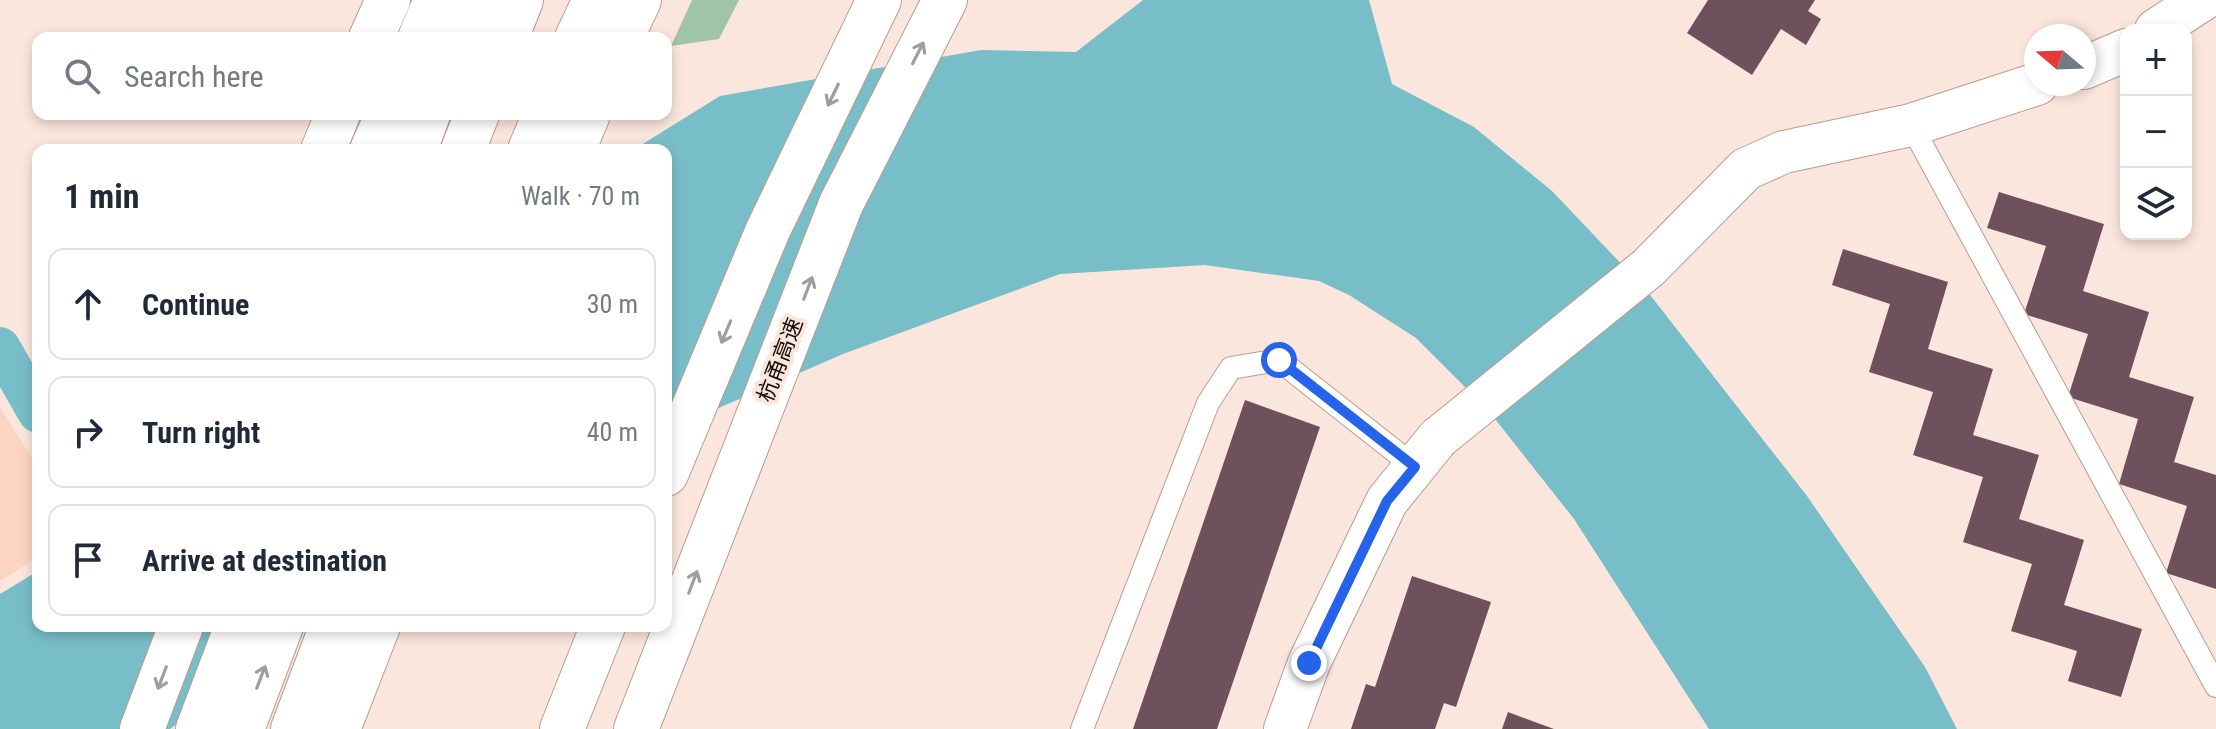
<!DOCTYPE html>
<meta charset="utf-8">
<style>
body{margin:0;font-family:"Roboto Condensed","Noto Sans SC",sans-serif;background:#f2f2f3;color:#1f2937}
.controls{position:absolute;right:24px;top:24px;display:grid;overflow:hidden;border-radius:16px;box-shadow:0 4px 12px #0003}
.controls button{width:72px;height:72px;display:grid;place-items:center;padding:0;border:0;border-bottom:2px solid #e0e1e3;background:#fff;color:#1f2937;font:40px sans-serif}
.compass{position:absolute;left:2024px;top:24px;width:72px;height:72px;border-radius:50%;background:#fff;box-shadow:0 4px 12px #0003;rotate:289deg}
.stop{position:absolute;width:24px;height:24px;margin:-18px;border:6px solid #2563eb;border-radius:50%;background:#fff}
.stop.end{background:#2563eb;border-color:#fff;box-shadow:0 2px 8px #0008}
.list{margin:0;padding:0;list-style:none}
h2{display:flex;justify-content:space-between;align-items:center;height:104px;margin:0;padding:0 32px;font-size:34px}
h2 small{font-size:26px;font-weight:400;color:#747a83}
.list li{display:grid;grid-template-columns:52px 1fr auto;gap:24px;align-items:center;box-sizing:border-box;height:112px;margin:0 16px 16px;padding:0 16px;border:2px solid #e0e1e3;border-radius:16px}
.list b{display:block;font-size:30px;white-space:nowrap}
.list em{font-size:26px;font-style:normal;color:#747a83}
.icon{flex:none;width:44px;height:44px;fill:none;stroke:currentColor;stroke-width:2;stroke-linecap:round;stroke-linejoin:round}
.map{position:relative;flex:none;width:2216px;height:729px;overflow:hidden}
.search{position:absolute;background:#fff;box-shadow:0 4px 12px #0003;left:32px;top:32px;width:640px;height:88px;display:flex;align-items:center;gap:20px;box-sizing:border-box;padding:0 28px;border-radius:16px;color:#747a83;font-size:30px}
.panel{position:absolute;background:#fff;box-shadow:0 4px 12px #0003;left:32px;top:144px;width:640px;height:488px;border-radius:16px}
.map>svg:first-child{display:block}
.built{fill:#fdd4c1}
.green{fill:#9fc5a6}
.water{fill:#78bec8}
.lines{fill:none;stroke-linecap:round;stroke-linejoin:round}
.canal{stroke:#78bec8;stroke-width:40}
.building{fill:#6f515d}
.service-casing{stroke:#bb9c8d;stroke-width:24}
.minor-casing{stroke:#bb9c8d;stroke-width:44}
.primary-casing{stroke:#bb9c8d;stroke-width:46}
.trunk-casing{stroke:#bb9c8d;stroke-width:46}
.motorway-casing{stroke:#bb9c8d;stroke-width:46}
.service{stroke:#fff;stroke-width:22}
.minor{stroke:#fff;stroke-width:42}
.primary{stroke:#fff;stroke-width:44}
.trunk{stroke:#fff;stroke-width:44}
.motorway{stroke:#fff;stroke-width:44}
.minor-bridge-casing{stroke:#bb9c8d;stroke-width:44;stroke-linecap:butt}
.minor-bridge{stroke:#fff;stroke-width:42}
.oneway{stroke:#a19d9b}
.route{stroke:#2563eb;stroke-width:10}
.labels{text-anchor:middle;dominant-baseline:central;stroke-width:8;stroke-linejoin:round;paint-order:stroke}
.street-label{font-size:22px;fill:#140905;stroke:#fae6dc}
</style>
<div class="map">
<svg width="2216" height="729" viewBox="0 0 2216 729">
<rect width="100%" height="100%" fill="#fae6dc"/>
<path class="built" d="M0 407 38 468V557L0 581Z"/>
<path class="green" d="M692 0H739L719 39 671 46Z"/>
<path class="water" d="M1143 0H1369L1392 84 1474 127 1552 191 1647 291 1807 496 1925 667 1957 729H1709L1574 519 1488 410 1416 338 1349 295 1319 281 1205 265 1060 274 843 354 666 431V150H633L720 96 981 50 1076 52Z
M38 571V626H302L170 729H0V594Z"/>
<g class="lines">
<path class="canal" d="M0 347 38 413"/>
</g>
<path class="building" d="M1708 0H1815L1808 11 1821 19 1806 45 1781 29 1752 75 1687 33Z
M1999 192 2104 224 2083 291 2149 312 2129 377 2194 397 2174 462 2216 475V589L2166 573 2187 506 2119 484 2138 419 2068 397 2088 334 2024 314 2046 246 1987 228Z
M1843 249 1948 282 1928 349 1993 369 1973 435 2039 455 2019 519 2084 540 2064 605 2142 629 2121 697 2068 681 2077 651 2011 631 2032 564 1963 542 1983 477 1913 455 1933 392 1869 372 1890 304 1832 285Z
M1245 400 1320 427 1217 729H1133Z
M1412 576 1491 602 1456 707 1444 703 1435 729H1351L1366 684 1375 687Z
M1508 712 1554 729H1502Z"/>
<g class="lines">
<g class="service-casing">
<path id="service" d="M1911 125 2216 686
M1082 729 1208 403 1231 368 1279 360 1415 467"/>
</g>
<g class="minor-casing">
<path id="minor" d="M2156 30 2202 0
M2084 68 2126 50
M1648 268 1746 169 1784 152 1911 125 2037 84
M1285 729 1309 663 1387 501 1438 438"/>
</g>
<g class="primary-casing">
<path id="primary" d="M420 38 436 0
M621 38 639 0
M372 150 388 114
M573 150 588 114
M142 729 181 626
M338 729 378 626"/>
</g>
<g class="trunk-casing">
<path id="trunk" d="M371 38 388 0
M460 38 476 0
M506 38 521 0
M577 38 595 0
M323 150 338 114
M415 150 428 114
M463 150 477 114
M530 150 545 114
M198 729 237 626
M242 729 281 626
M293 729 332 626"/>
</g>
<g class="motorway-casing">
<path id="motorway" d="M666 474 768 230 879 0
M562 729 603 626
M636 729 841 204 945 0"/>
</g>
<use href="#service" class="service"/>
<use href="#minor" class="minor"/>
<use href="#primary" class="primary"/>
<use href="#trunk" class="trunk"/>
<use href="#motorway" class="motorway"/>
<g class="minor-bridge-casing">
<path id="minor-bridge" d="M1438 438 1648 268"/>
</g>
<use href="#minor-bridge" class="minor-bridge"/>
</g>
<defs><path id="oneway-shaft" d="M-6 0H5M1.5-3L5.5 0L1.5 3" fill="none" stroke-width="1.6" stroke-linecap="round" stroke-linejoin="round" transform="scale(2)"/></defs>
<g class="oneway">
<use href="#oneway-shaft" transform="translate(918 53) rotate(-63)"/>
<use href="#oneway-shaft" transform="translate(833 95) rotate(116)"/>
<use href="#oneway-shaft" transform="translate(808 288) rotate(-69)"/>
<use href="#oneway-shaft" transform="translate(726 332) rotate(113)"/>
<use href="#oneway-shaft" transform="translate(693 582) rotate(-69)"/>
<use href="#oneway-shaft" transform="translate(261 677) rotate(-69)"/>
<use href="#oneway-shaft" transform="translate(162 678) rotate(111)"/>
</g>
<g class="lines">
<path class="route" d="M1279 360 1415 467 1387 501 1309 663"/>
</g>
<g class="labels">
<g class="street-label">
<text transform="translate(780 360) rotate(-69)">杭甬高速</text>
</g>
</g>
</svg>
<div class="controls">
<button>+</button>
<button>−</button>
<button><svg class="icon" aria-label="layers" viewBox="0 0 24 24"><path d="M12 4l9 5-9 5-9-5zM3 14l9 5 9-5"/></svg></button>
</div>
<svg class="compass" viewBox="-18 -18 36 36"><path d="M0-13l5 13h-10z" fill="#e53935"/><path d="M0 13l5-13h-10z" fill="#747a83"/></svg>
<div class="stop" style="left:1279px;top:360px"></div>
<div class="stop end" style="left:1309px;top:663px"></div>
<div class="search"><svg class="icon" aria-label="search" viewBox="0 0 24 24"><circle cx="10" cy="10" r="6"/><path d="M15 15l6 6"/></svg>Search here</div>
<section class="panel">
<h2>1 min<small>Walk · 70 m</small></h2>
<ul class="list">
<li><svg class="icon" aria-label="ahead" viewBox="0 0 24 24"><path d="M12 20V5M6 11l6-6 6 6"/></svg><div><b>Continue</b></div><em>30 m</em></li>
<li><svg class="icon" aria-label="right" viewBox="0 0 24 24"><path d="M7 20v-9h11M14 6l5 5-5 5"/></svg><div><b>Turn right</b></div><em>40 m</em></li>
<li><svg class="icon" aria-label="arrive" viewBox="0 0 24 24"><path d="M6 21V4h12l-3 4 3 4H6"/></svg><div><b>Arrive at destination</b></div></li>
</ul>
</section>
</div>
